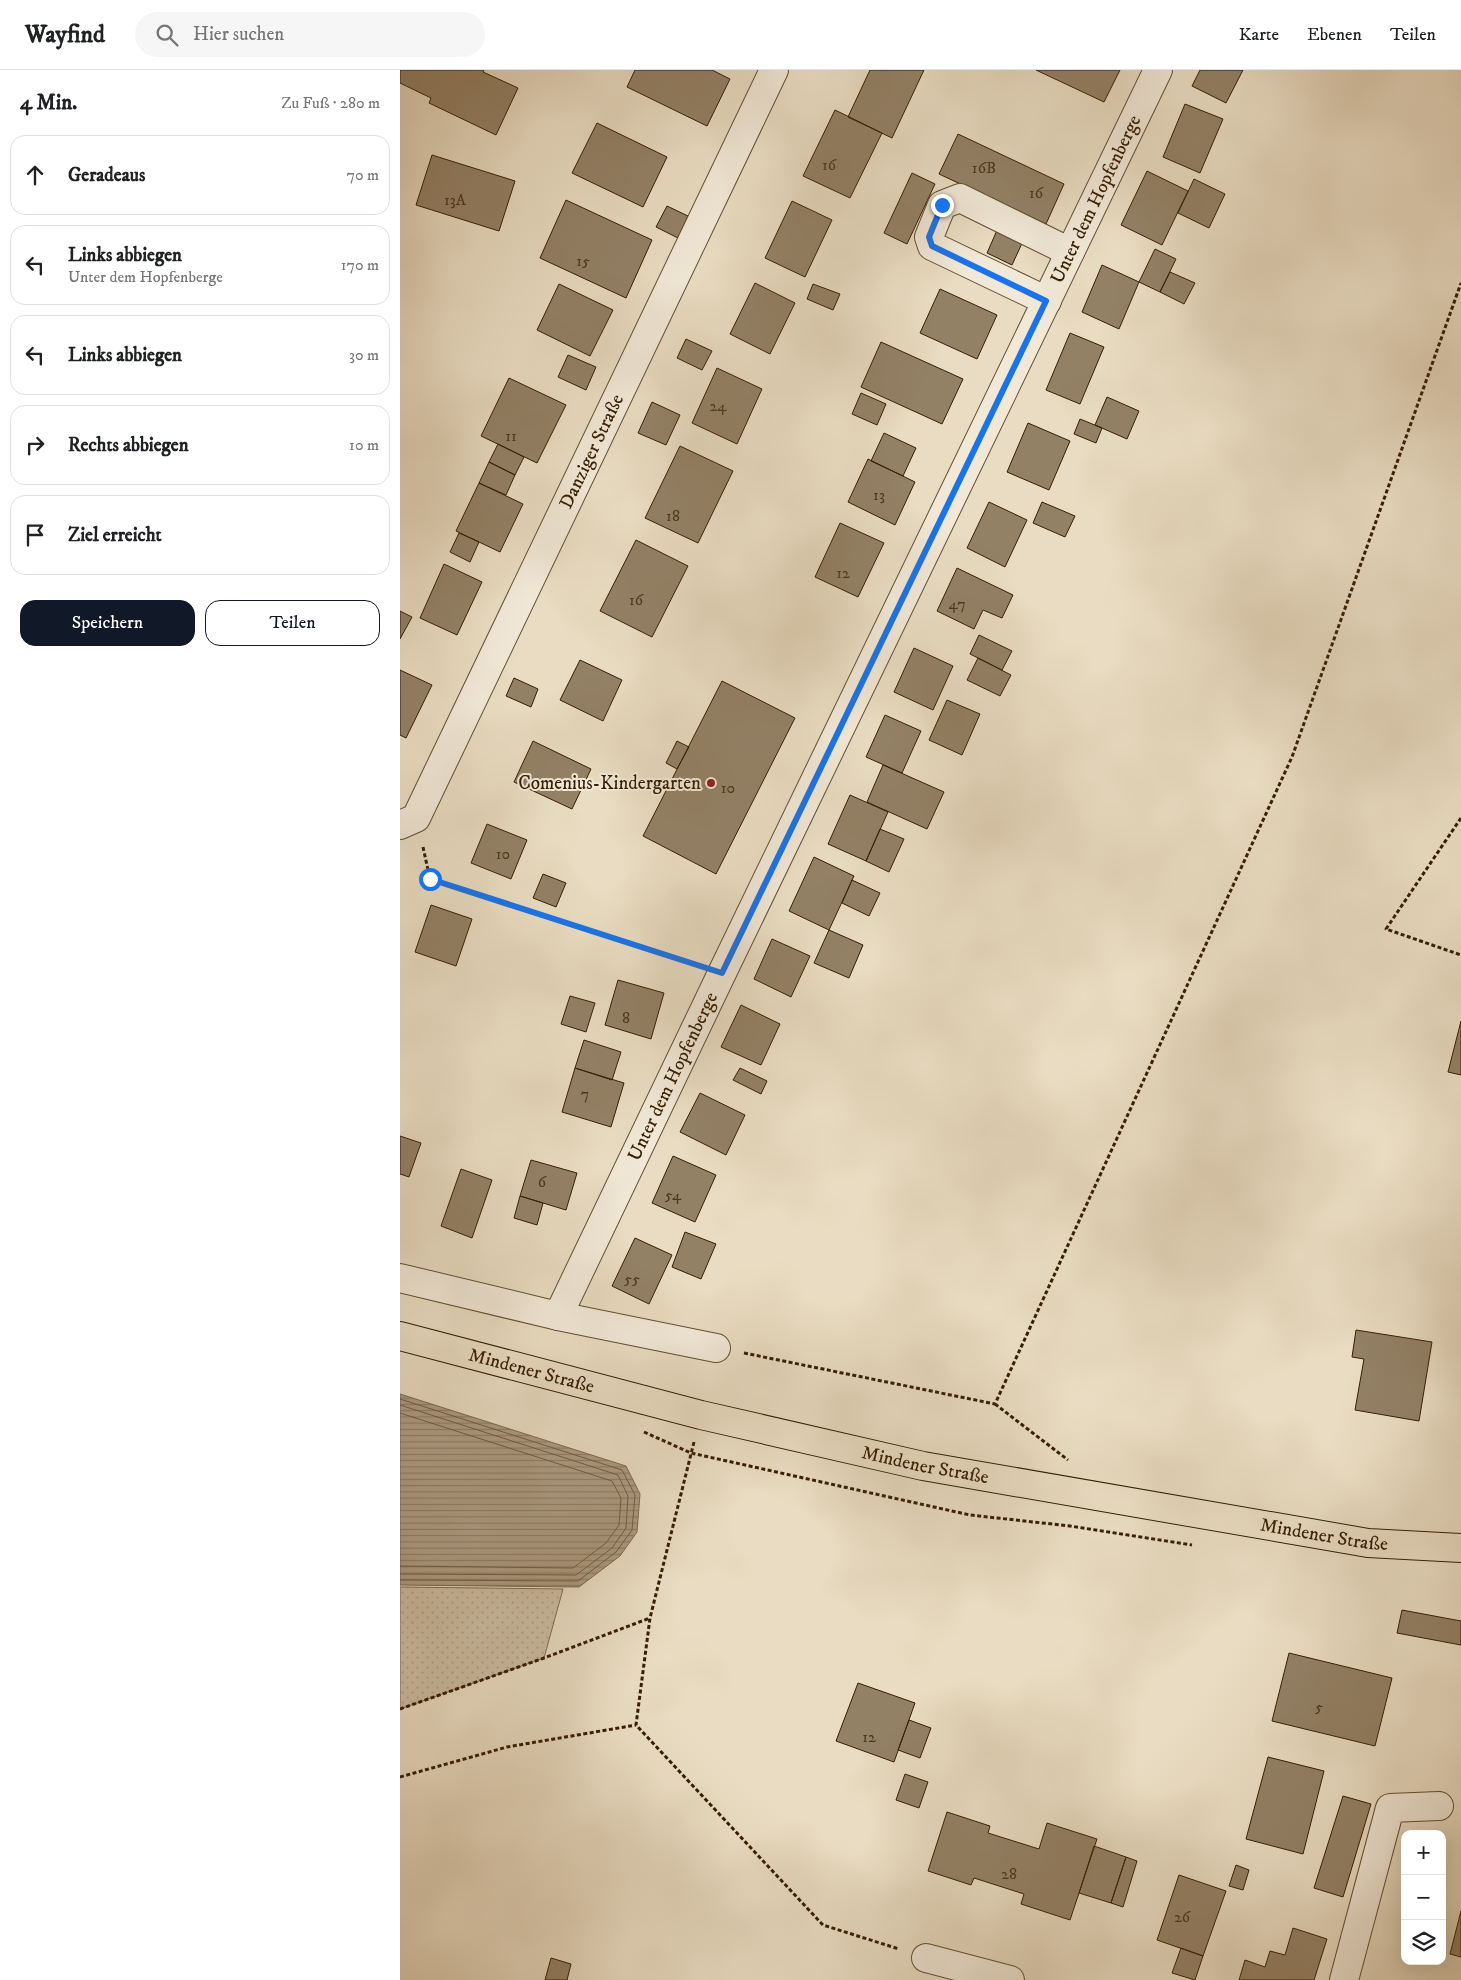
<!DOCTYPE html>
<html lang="de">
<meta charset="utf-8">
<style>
body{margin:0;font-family:"IM FELL DW Pica",serif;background:#f6f6f6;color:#202124}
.controls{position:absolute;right:15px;bottom:15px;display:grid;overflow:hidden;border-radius:10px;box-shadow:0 5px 20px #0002}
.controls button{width:45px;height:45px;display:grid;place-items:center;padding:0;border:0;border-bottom:1px solid #e0e0e0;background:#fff;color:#202124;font:25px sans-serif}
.stop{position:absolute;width:15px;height:15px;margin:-11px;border:4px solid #1a73e8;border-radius:50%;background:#fff}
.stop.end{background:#1a73e8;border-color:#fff;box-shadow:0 1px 5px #0008}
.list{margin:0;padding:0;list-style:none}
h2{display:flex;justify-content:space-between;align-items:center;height:65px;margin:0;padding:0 20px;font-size:21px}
h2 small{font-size:16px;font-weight:400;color:#757577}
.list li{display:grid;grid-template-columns:32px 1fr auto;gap:15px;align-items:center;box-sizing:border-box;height:80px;margin:0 10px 10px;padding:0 10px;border:1px solid #e0e0e0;border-radius:15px}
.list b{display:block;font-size:19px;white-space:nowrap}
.list p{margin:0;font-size:16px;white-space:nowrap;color:#757577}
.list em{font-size:16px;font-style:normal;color:#757577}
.actions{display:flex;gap:10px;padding:15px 20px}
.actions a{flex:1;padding:11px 0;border:1px solid #111827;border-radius:15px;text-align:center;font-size:18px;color:#111827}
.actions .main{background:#111827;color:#fff}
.icon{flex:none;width:28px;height:28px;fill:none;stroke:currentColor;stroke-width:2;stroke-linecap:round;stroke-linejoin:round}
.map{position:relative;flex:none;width:1061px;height:1910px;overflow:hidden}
header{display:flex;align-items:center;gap:30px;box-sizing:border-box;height:70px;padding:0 25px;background:#fff;border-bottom:1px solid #e0e0e0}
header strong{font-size:24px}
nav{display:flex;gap:28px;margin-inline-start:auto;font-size:18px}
.search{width:350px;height:45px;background:#f6f6f6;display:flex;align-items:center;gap:12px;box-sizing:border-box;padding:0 18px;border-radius:28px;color:#757577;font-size:19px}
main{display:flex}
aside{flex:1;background:#fff}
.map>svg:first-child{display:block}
.grass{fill:url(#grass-dots);stroke:#806d52}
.water{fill:url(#water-rules);stroke:#7d694e}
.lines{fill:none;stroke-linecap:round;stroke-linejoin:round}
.shore{stroke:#715c42;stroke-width:1}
.building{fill:#938166;stroke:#361e02}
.minor-casing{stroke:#634e32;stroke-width:30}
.major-casing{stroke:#361e02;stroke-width:30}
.path{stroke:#361e02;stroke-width:3;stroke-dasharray:4 2.5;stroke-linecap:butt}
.minor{stroke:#f1e8d7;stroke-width:28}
.major{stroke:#e9dcc2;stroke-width:28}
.route{stroke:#1a73e8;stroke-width:6}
.poi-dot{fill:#8f2418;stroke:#f1e8d7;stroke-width:2}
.labels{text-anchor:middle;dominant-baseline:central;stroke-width:4;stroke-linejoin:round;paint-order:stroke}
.number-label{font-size:16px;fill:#4d371b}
.street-label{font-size:19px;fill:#361e02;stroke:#f1e8d7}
.poi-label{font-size:19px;fill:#361e02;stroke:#f1e8d7;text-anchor:end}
</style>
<header>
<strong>Wayfind</strong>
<div class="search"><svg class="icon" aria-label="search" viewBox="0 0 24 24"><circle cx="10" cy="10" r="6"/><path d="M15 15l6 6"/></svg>Hier suchen</div>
<nav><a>Karte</a><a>Ebenen</a><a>Teilen</a></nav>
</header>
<main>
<aside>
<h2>4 Min.<small>Zu Fuß · 280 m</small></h2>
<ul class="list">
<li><svg class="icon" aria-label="ahead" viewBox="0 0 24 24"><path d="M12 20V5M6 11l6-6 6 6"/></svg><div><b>Geradeaus</b></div><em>70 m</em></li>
<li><svg class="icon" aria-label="left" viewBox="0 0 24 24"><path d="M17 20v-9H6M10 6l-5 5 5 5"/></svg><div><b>Links abbiegen</b><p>Unter dem Hopfenberge</p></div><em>170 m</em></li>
<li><svg class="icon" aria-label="left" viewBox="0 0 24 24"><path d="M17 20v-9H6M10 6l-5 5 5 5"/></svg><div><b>Links abbiegen</b></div><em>30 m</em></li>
<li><svg class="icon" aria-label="right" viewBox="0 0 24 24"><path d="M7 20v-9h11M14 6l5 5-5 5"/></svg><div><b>Rechts abbiegen</b></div><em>10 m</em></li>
<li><svg class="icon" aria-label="arrive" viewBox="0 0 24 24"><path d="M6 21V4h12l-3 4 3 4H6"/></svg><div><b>Ziel erreicht</b></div></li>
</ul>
<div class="actions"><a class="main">Speichern</a><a>Teilen</a></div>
</aside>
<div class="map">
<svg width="1061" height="1910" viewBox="0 0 1061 1910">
<defs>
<pattern id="grass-dots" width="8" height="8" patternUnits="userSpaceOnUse" patternTransform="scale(1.25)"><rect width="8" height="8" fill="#cbbca1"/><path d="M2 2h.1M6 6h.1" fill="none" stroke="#afa189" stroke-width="1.8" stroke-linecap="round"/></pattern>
<pattern id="water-rules" width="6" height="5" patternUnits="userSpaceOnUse" patternTransform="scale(1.25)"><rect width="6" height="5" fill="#ac9b81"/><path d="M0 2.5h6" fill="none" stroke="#8d7e67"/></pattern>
</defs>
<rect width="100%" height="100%" fill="#e9dcc2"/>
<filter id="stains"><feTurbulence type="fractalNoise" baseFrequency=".004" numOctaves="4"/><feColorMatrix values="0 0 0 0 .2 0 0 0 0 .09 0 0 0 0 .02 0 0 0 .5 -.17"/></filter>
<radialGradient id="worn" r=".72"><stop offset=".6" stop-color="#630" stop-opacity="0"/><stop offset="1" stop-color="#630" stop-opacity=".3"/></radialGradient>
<path class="grass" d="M0 1517 163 1519 144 1588 0 1639Z"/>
<path class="water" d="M0 1324 226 1396 240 1424 237 1462 220 1486 179 1517 0 1515Z"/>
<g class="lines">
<path class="shore" d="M0 1329 222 1400 235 1425 232 1460 216 1482 178 1511 0 1510
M0 1335 218 1405 228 1426 226 1458 212 1478 176 1505 0 1504
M0 1343 212 1411 221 1428 219 1455 206 1473 173 1498 0 1496"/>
</g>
<path class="building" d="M0 0H84L83 2 118 18 96 65 29 33 31 28 0 13Z
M235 0H312L330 9 307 56 227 17Z
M470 0H524L492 68 448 47Z
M636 0H720L704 32Z
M800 0H843L826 33 792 16Z
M785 34 823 49 800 103 763 87Z
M435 40 482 63 450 128 403 106Z
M197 53 267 87 243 137 172 103Z
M558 64 664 114 646 154 539 104Z
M32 85 115 111 99 161 16 135Z
M747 101 788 121 762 175 721 155Z
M512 103 535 114 507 174 484 163Z
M794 109 825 124 809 158 778 143Z
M166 130 252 170 226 228 140 188Z
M392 131 432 150 405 207 365 188Z
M267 136 288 146 278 168 256 157Z
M598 158 624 169 612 195 587 183Z
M755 179 776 189 760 222 739 212Z
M702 195 739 212 719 259 682 242Z
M770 202 795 213 784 234 760 222Z
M355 213 395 233 370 284 330 264Z
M159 214 213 240 190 286 137 260Z
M413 214 440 224 433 240 407 229Z
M540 219 597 245 577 289 520 263Z
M670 263 704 277 680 334 646 320Z
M286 269 312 281 302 300 277 288Z
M481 272 563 309 542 354 461 317Z
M168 285 196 297 186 320 158 307Z
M317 298 362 319 337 374 292 353Z
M109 308 166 335 137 393 81 366Z
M461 323 486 334 477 355 452 344Z
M707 327 739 341 727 369 695 355Z
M252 332 280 345 266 375 238 363Z
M680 349 702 358 696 373 674 364Z
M628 353 670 371 649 420 607 402Z
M484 363 516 378 503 406 471 391Z
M98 374 124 387 115 405 89 392Z
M280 376 333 401 298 473 245 448Z
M468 389 515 412 495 455 448 432Z
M89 392 115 405 106 425 79 413Z
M79 413 123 434 100 482 56 461Z
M589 432 627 450 605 497 567 478Z
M642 432 675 446 665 467 633 453Z
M440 453 484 473 458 527 415 507Z
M59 463 79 472 70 492 50 482Z
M236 470 288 496 252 567 200 541Z
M44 494 82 512 57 565 20 548Z
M557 498 613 525 602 548 583 540 574 559 537 541Z
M0 541 12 547 0 569Z
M579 565 612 581 602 600 570 584Z
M514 578 553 596 533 640 494 622Z
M578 588 611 605 600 626 567 610Z
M180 590 222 610 203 651 160 630Z
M0 600 32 615 6 668 0 665Z
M114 608 138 619 131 637 106 626Z
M322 611 395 648 316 804 243 766Z
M547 630 580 644 562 685 529 670Z
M485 645 521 661 502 703 466 687Z
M133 671 191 699 172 739 114 712Z
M277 671 289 677 277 699 266 693Z
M483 695 544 722 527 759 467 732Z
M450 725 488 742 466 791 428 774Z
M87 754 127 770 111 809 71 793Z
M480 759 504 769 489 802 466 791Z
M414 787 454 806 429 860 389 841Z
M143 804 166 813 156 837 133 828Z
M452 810 480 823 469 846 442 833Z
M31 835 72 849 56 896 15 882Z
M429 860 463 875 449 908 414 893Z
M372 869 410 886 391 927 354 909Z
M218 910 264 923 251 969 205 955Z
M170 926 195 933 186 962 161 954Z
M341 935 380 954 361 995 321 977Z
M1061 951V1005L1048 1002Z
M184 970 221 982 212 1010 175 998Z
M175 998 224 1013 211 1057 162 1042Z
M340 998 367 1011 361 1024 333 1010Z
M300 1023 345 1045 326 1085 280 1062Z
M0 1066 21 1073 9 1107 0 1104Z
M273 1086 316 1105 295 1152 252 1133Z
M131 1090 177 1103 166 1140 120 1126Z
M61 1099 92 1110 72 1168 41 1156Z
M120 1126 143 1133 137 1155 114 1148Z
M285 1162 316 1174 301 1209 272 1197Z
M235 1168 272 1185 249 1234 212 1216Z
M956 1260 1032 1272 1019 1351 955 1340 964 1289 952 1287Z
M1002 1540 1061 1551V1575L997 1563Z
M889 1583 992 1608 975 1676 872 1651Z
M458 1613 515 1633 494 1692 436 1671Z
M509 1650 531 1658 520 1688 498 1680Z
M868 1687 924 1701 903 1784 846 1769Z
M505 1704 528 1712 519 1738 496 1730Z
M943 1726 971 1734 943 1827 914 1818Z
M547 1742 590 1756 588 1763 639 1779 647 1753 697 1769 670 1850 621 1834 624 1824 574 1808 571 1815 528 1801Z
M694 1776 726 1787 711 1833 679 1823Z
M726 1787 737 1791 723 1837 711 1833Z
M836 1795 849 1800 843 1820 829 1816Z
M779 1805 826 1821 803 1886 757 1870Z
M1061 1841V1887L1050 1884Z
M893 1858 927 1869 914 1910H839L845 1890 865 1897 870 1881 885 1885Z
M781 1878 803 1886 795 1910 772 1903Z
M151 1888 171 1894 167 1910H145Z"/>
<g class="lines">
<g class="minor-casing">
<g id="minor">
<path d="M647 231 532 176 529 167 542 135 560 128 670 182"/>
<path id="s1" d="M0 755 16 748 374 0"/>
<path id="s2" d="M0 1208 158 1246 322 903 758 0"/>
<path d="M158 1246 316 1278"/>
<path d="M526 1888 610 1910"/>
<path d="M944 1910 990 1738 1039 1736"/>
</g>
</g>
<g class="major-casing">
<g id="major">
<path id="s3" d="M0 1266 301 1345 523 1396 968 1473 1061 1478"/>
</g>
</g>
<path class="path" d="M1061 748 986 859 1061 885
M23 777 30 809 295 894
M344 1283 595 1334 892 687 1061 213
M595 1334 668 1390
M244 1362 291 1383 570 1445 670 1456 792 1475
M294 1372 250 1548 236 1655 423 1855 499 1879
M0 1639 144 1588 250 1548
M0 1707 107 1677 236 1655"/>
<use href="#minor" class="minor"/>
<use href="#major" class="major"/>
</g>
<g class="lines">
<path class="route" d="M30 809 322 903 646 231 532 176 529 167 542 135"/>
</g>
<circle class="poi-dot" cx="311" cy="713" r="5"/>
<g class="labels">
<g class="number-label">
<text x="429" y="95">16</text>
<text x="584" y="98">16B</text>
<text x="636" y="123">16</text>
<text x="55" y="130">13A</text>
<text x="183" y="191">15</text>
<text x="318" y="336">24</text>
<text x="111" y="366">11</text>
<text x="479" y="425">13</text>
<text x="273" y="446">18</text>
<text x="443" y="503">12</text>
<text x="236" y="530">16</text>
<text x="557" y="534">47</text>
<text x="328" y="718">10</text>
<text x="103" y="784">10</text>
<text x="226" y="948">8</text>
<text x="185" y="1024">7</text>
<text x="142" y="1112">6</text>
<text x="273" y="1125">54</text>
<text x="232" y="1209">55</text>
<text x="919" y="1637">5</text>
<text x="469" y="1667">12</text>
<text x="609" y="1804">28</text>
<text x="782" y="1847">26</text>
</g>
<g class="street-label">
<text stroke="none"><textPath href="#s2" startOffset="1402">Unter dem Hopfenberge</textPath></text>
<text stroke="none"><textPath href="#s1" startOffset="424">Danziger Straße</textPath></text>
<text stroke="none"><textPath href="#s2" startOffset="428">Unter dem Hopfenberge</textPath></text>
<text stroke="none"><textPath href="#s3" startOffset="136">Mindener Straße</textPath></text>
<text stroke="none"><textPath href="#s3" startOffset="541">Mindener Straße</textPath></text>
<text stroke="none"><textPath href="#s3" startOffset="946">Mindener Straße</textPath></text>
</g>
<g class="poi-label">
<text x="301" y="713">Comenius-Kindergarten</text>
</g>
</g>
<rect width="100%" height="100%" filter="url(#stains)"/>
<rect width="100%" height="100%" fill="url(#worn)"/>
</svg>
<div class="controls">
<button>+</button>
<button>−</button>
<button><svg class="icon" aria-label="layers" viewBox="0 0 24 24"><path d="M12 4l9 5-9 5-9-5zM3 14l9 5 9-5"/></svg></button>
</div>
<div class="stop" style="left:30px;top:809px"></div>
<div class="stop end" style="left:542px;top:135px"></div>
</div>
</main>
